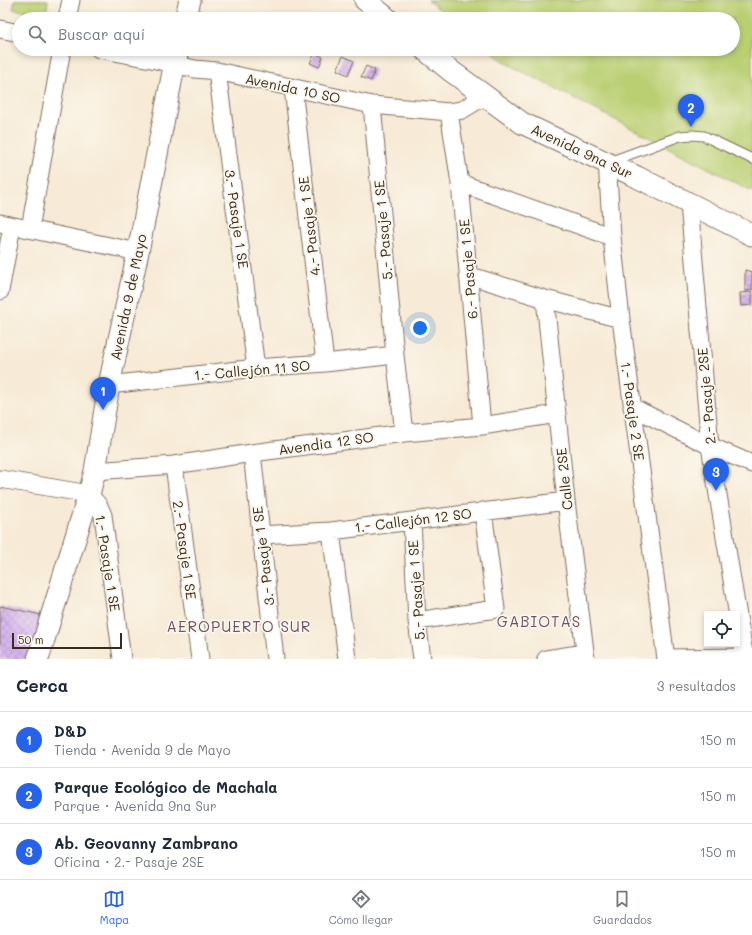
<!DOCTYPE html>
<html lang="es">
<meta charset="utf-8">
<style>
body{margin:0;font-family:Mali,sans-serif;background:#f6f6f7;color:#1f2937}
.controls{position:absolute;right:12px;bottom:12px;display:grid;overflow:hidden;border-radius:0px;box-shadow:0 2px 6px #0003}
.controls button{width:36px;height:36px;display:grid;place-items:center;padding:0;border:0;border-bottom:1px solid #e0e1e3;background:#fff;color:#1f2937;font:20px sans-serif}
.scale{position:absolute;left:12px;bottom:10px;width:110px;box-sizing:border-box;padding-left:4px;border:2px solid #3b2a1e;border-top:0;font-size:11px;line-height:14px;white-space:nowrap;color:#3b2a1e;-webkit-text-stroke:3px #fbf7ec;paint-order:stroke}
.you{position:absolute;left:420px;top:328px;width:14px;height:14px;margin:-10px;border:3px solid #fff;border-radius:50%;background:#1a73e8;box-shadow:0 0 0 6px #1a73e833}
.badge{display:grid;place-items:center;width:26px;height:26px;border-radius:50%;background:#2563eb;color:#fff;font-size:13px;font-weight:700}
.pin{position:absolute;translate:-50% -33px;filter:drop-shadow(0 1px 2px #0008)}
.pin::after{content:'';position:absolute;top:21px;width:14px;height:12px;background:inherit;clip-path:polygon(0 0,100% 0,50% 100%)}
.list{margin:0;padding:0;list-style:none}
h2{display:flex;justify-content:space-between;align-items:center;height:52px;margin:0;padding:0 16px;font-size:17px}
h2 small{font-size:13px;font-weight:400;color:#747a83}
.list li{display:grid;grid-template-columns:26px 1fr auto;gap:12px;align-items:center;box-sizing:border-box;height:56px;padding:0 16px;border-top:1px solid #e0e1e3}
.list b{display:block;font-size:15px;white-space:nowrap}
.list p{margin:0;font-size:13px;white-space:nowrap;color:#747a83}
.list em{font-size:13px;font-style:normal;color:#747a83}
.icon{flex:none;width:22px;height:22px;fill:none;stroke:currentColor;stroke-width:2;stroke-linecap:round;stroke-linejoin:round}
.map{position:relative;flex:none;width:752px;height:659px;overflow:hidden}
.search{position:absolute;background:#fff;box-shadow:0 2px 6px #0003;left:12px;right:12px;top:12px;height:44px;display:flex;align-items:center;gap:10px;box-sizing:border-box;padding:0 14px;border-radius:22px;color:#747a83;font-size:15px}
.sheet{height:220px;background:#fff}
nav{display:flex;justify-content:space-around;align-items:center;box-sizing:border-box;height:56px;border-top:1px solid #e0e1e3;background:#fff;font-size:11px;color:#747a83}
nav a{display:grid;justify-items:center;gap:2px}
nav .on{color:#2563eb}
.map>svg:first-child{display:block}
.park{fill:#bacf72;stroke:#7a7c48}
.building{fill:url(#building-cross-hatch)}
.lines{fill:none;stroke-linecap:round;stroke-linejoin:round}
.service-casing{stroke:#7d6d5e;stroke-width:11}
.minor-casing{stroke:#7d6d5e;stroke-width:19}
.tertiary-casing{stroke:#7d6d5e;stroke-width:23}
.service{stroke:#fff;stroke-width:9}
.minor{stroke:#fff;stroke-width:17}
.tertiary{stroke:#fff;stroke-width:21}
.labels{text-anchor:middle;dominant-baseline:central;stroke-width:3.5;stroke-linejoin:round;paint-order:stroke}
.street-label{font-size:14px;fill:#3b2a1e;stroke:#fbf7ec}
.neighbourhood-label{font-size:15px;letter-spacing:1px;fill:#6f5567;stroke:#fbf7ec}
</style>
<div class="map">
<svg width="752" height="659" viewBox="0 0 752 659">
<defs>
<pattern id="building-cross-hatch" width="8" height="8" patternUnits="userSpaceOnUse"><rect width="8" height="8" fill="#cfa6ef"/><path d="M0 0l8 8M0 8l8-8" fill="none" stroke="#a987c1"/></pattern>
</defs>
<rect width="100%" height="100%" fill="#fbf7ec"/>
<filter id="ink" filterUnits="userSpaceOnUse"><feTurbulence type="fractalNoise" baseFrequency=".025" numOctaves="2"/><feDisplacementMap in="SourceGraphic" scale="8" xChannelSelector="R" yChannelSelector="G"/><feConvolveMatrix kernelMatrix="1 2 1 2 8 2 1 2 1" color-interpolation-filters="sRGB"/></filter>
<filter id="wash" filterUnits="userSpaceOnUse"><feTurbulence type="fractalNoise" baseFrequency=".012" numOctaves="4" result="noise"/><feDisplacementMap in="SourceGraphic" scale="16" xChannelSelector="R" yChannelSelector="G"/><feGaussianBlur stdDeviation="0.9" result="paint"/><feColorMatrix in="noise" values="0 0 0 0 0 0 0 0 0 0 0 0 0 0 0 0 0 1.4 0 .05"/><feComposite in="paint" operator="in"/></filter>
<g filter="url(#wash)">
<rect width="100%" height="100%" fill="#f7ead6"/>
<path class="park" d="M15 0H48L46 14 13 9Z
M428 0H752V191L506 63 488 49H733V19H451Z"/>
<g id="blocks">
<path class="building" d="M315 53 323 57 319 67 310 63Z
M343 56 354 61 348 75 337 70Z
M366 66 375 70 371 81 361 77Z
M745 270 752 272V290L745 291Z
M752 292V305L741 306 740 293Z
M0 606 46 616 35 659H0Z"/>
</g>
</g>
<g filter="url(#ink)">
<use href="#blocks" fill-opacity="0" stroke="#7d6d5e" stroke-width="1"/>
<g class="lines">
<g class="service-casing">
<path id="service" d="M609 162 680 136 692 135 704 136 752 159"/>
</g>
<g class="minor-casing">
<path id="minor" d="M67 19 71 0
M0 29 19 33
M99 49 156 60 195 69 217 71 372 105 449 112 462 110 485 96
M217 71 256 368
M293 88 325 363
M372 105 395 355 404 433
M449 112 460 183 482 426
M607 162 612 237 621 319 666 659
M460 183 612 237
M689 203 710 446 745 659
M0 223 138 252
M30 229 62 49
M468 275 545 299 621 319
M0 291 12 226
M545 299 566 501 586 659
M109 385 256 368 325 363 395 355
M632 407 710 446 752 464
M252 453 275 659
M174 465 200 659
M95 471 174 465 252 453 404 433 482 426 557 414
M0 479 89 494 99 506 103 515 122 659
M412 521 417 621 422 659
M331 531 347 659
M260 535 331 531 412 521 566 501
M417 621 496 609 483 511
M666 658 752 657
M546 659 585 653"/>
</g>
<g class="tertiary-casing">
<path id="tertiary" d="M365 0 388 19
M185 19 190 0
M424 49 451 71 522 123 637 177 752 235
M38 659 89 494 95 471 109 385 138 252 172 77 178 49"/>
</g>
<use href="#service" class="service"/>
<use href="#minor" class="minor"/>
<use href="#tertiary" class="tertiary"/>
</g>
</g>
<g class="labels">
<g class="street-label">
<text transform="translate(293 88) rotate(12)">Avenida 10 SO</text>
<text transform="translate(582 151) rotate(25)">Avenida 9na Sur</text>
<text transform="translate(237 219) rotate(82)">3.- Pasaje 1 SE</text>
<text transform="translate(309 226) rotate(-97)">4.- Pasaje 1 SE</text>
<text transform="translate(383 230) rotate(-95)">5.- Pasaje 1 SE</text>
<text transform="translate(468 269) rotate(-95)">6.- Pasaje 1 SE</text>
<text transform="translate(128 297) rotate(-78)">Avenida 9 de Mayo</text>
<text transform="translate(252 370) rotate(-5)">1.- Callejón 11 SO</text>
<text transform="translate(706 396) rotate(-95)">2.- Pasaje 2SE</text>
<text transform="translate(633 411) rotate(82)">1.- Pasaje 2 SE</text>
<text transform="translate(326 443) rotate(-8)">Avendia 12 SO</text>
<text transform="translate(564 479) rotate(-96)">Calle 2SE</text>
<text transform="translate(413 520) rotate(-7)">1.- Callejón 12 SO</text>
<text transform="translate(185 550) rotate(82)">2.- Pasaje 1 SE</text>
<text transform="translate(263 556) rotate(-97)">3.- Pasaje 1 SE</text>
<text transform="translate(108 563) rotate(81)">1.- Pasaje 1 SE</text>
<text transform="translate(416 590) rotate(-94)">5.- Pasaje 1 SE</text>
</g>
<g class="neighbourhood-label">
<text x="539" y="621">GABIOTAS</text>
<text x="239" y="626">AEROPUERTO SUR</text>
</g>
</g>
</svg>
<div class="controls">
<button><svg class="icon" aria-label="locate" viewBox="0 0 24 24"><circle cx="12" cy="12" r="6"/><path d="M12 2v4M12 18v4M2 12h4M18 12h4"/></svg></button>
</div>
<div class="scale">50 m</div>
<div class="you"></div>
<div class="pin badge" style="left:103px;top:410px">1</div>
<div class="pin badge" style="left:691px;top:127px">2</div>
<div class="pin badge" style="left:716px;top:491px">3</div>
<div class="search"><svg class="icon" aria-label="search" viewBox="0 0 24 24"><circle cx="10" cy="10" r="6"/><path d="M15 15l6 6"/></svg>Buscar aquí</div>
</div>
<section class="sheet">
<h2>Cerca<small>3 resultados</small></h2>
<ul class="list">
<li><span class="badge">1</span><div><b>D&amp;D</b><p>Tienda · Avenida 9 de Mayo</p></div><em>150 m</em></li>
<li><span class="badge">2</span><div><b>Parque Ecológico de Machala</b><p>Parque · Avenida 9na Sur</p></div><em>150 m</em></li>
<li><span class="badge">3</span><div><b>Ab. Geovanny Zambrano</b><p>Oficina · 2.- Pasaje 2SE</p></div><em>150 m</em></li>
</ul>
</section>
<nav>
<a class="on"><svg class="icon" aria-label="map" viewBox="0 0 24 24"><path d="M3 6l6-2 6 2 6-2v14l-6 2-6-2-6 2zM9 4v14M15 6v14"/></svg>Mapa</a>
<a><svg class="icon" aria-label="directions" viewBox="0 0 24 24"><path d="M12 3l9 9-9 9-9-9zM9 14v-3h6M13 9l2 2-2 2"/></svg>Cómo llegar</a>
<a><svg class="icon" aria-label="saved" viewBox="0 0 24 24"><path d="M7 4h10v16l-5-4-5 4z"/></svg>Guardados</a>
</nav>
